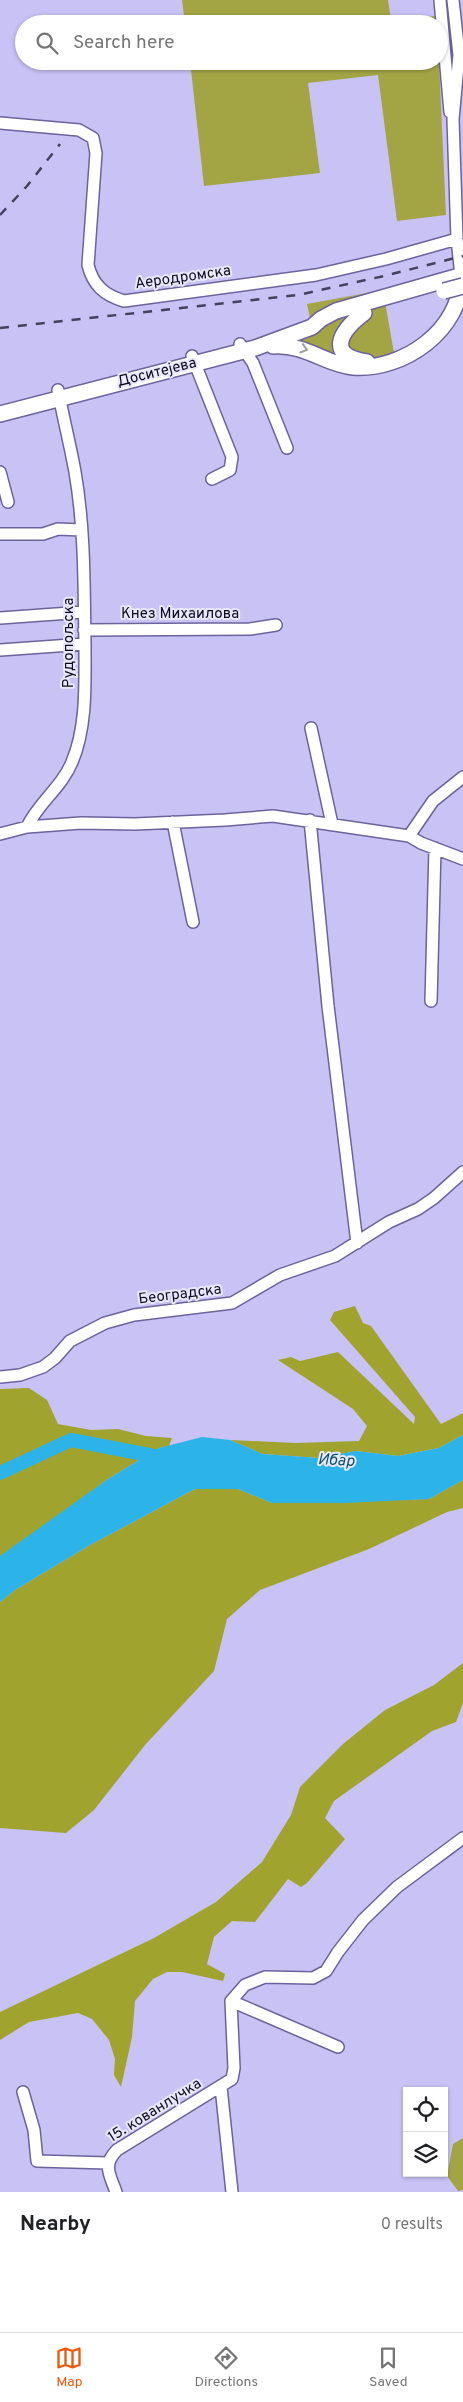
<!DOCTYPE html>
<meta charset="utf-8">
<style>
body{margin:0;font-family:Overpass,sans-serif;background:#f6f6f6;color:#202124}
.controls{position:absolute;right:15px;bottom:15px;display:grid;overflow:hidden;border-radius:0px;box-shadow:0 1px 4px #0004}
.controls button{width:45px;height:45px;display:grid;place-items:center;padding:0;border:0;border-bottom:1px solid #e0e0e0;background:#fff;color:#202124;font:25px sans-serif}
.list{margin:0;padding:0;list-style:none}
h2{display:flex;justify-content:space-between;align-items:center;height:65px;margin:0;padding:0 20px;font-size:21px}
h2 small{font-size:16px;font-weight:400;color:#757577}
.icon{flex:none;width:28px;height:28px;fill:none;stroke:currentColor;stroke-width:2;stroke-linecap:round;stroke-linejoin:round}
.map{position:relative;flex:none;width:463px;height:2192px;overflow:hidden}
.search{position:absolute;background:#fff;box-shadow:0 1px 4px #0004;left:15px;right:15px;top:15px;height:55px;display:flex;align-items:center;gap:12px;box-sizing:border-box;padding:0 18px;border-radius:28px;color:#757577;font-size:19px}
.sheet{height:140px;background:#fff}
nav{display:flex;justify-content:space-around;align-items:center;box-sizing:border-box;height:70px;border-top:1px solid #e0e0e0;background:#fff;font-size:14px;color:#757577}
nav a{display:grid;justify-items:center;gap:2px}
nav .on{color:#ea580c}
.map>svg:first-child{display:block}
.green{fill:#a3a545}
.forest{fill:#a1a32f}
.water{fill:#2cb4e9}
.lines{fill:none;stroke-linecap:round;stroke-linejoin:round}
.river{stroke:#2cb4e9;stroke-width:14}
.minor-casing{stroke:#6c629c;stroke-width:14}
.major-casing{stroke:#6c629c;stroke-width:18}
.minor{stroke:#fff;stroke-width:11}
.major{stroke:#fff;stroke-width:15}
.rail{stroke:#45405e;stroke-width:2.5;stroke-dasharray:9 9;stroke-linecap:butt}
.major-bridge-casing{stroke:#6c629c;stroke-width:18;stroke-linecap:butt}
.major-bridge{stroke:#fff;stroke-width:15}
.oneway{stroke:#9f9da5}
.labels{text-anchor:middle;dominant-baseline:central;stroke-width:4;stroke-linejoin:round;paint-order:stroke}
.street-label{font-size:15px;fill:#0e0a1f;stroke:#e9e7fb}
.water-label{font-size:16px;font-style:italic;fill:#05506c;stroke:#e9e7fb}
</style>
<div class="map">
<svg width="463" height="2192" viewBox="0 0 463 2192">
<rect width="100%" height="100%" fill="#c8c2f5"/>
<path class="green" d="M182 0H388L391 20 436 16 437 24H185Z
M190 61H439L446 215 397 221 378 75 308 83 320 173 204 186Z
M383 290 395 359 385 365 285 346 312 328 307 304Z
M463 2138V2190L458 2191 447 2176 453 2144Z"/>
<path class="forest" d="M355 1306 363 1323 371 1326 441 1424 463 1413V1435L439 1448 398 1456 356 1451 319 1458 263 1454 230 1440 296 1443 359 1441 367 1426 353 1409 278 1360 291 1357 300 1361 338 1352 414 1424 415 1417 330 1320 334 1312Z
M29 1388 47 1400 58 1424 91 1430 118 1429 146 1436 172 1438 169 1446 159 1448 108 1479 0 1560V1389Z
M463 1480V1508L447 1512 369 1549 260 1590 227 1619 214 1671 145 1745 94 1810 66 1833 0 1828V1602L15 1590 90 1545 195 1489H238L272 1503 429 1499Z
M463 1663V1703L456 1722 432 1731 334 1801 325 1818 345 1839 307 1883 301 1887 288 1879 255 1922 232 1921 214 1937 207 1964 225 1974 223 1981 182 1972H167L153 1979 135 2001 132 2037 121 2087 114 2075 115 2059 109 2040 92 2019 78 2013 29 2022 0 2040V2012L154 1938 216 1902 262 1862 291 1815 300 1787 343 1744 385 1710 434 1685Z"/>
<path class="water" d="M463 1435V1480L429 1499 345 1503H272L238 1489H195L90 1545 15 1590 0 1602V1556L108 1479 159 1448 202 1437 230 1440 263 1454 319 1458 356 1451 398 1456 439 1448Z"/>
<g class="lines">
<path class="river" d="M0 1473 71 1440 165 1458"/>
<g class="minor-casing">
<path id="minor" d="M440 0 450 112
M453 0 459 55 453 119 457 239 461 276
M0 123 79 130 93 138 96 153 88 265C93 285 104 295 124 301L316 275 386 259 457 239
M240 344 253 363 287 448
M192 356 232 457 230 470 212 479
M58 390C63 417 70 444 75 472 85 529 84 588 85 646 85 683 87 727 72 762 62 787 38 803 27 827L81 823 135 824 225 820 273 816 409 836 421 843 463 859
M0 472 8 502
M0 534H43L58 529 81 530
M0 618 84 612
M84 630 250 629 276 625
M0 650 85 644
M311 728 332 824
M310 820 328 1006 357 1243
M173 822 193 922
M0 834 27 827
M409 836 433 801 463 777
M431 1001 435 848
M0 1377 20 1375 43 1367 55 1358 70 1341 105 1323 134 1315 232 1303 280 1275 335 1256 389 1222 418 1209 434 1198 463 1172
M231 2001 338 2047
M221 2087 232 2192
M23 2092 34 2130 37 2161 108 2163
M116 2192C110 2175 102 2165 117 2150L232 2079 234 2068 231 2001 245 1985 265 1977 313 1978 326 1971 338 1952 363 1920 397 1887 463 1838"/>
</g>
<g class="major-casing">
<path id="major" d="M364 313C340 331 325 356 367 362
M273 346C307 344 324 364 353 367 403 371 462 330 461 276
M0 414 255 348 312 327 321 319 336 311 463 275"/>
</g>
<use href="#minor" class="minor"/>
<use href="#major" class="major"/>
<path class="rail" d="M0 215 27 186 60 144
M0 328 298 295 384 276 463 256"/>
<g class="major-bridge-casing">
<path id="major-bridge" d="M444 291 463 286"/>
</g>
<use href="#major-bridge" class="major-bridge"/>
</g>
<defs><path id="oneway-chevron" d="M-2-3.5L2.5 0L-2 3.5" fill="none" stroke-width="1.6" stroke-linecap="round" stroke-linejoin="round" transform="scale(1.25)"/></defs>
<use class="oneway" href="#oneway-chevron" transform="translate(304 349) rotate(17)"/>
<g class="labels">
<g class="street-label">
<text transform="translate(183 278) rotate(-8)">Аеродромска</text>
<text transform="translate(157 373) rotate(-14)">Доситејева</text>
<text x="180" y="614">Кнез Михаилова</text>
<text transform="translate(69 643) rotate(-90)">Рудопољска</text>
<text transform="translate(180 1295) rotate(-7)">Београдска</text>
<text transform="translate(155 2111) rotate(-32)">15. кованлучка</text>
</g>
<g class="water-label">
<text transform="translate(336 1461) rotate(3)">Ибар</text>
</g>
</g>
</svg>
<div class="controls">
<button><svg class="icon" aria-label="locate" viewBox="0 0 24 24"><circle cx="12" cy="12" r="6"/><path d="M12 2v4M12 18v4M2 12h4M18 12h4"/></svg></button>
<button><svg class="icon" aria-label="layers" viewBox="0 0 24 24"><path d="M12 4l9 5-9 5-9-5zM3 14l9 5 9-5"/></svg></button>
</div>
<div class="search"><svg class="icon" aria-label="search" viewBox="0 0 24 24"><circle cx="10" cy="10" r="6"/><path d="M15 15l6 6"/></svg>Search here</div>
</div>
<section class="sheet">
<h2>Nearby<small>0 results</small></h2>
<ul class="list">
</ul>
</section>
<nav>
<a class="on"><svg class="icon" aria-label="map" viewBox="0 0 24 24"><path d="M3 6l6-2 6 2 6-2v14l-6 2-6-2-6 2zM9 4v14M15 6v14"/></svg>Map</a>
<a><svg class="icon" aria-label="directions" viewBox="0 0 24 24"><path d="M12 3l9 9-9 9-9-9zM9 14v-3h6M13 9l2 2-2 2"/></svg>Directions</a>
<a><svg class="icon" aria-label="saved" viewBox="0 0 24 24"><path d="M7 4h10v16l-5-4-5 4z"/></svg>Saved</a>
</nav>
